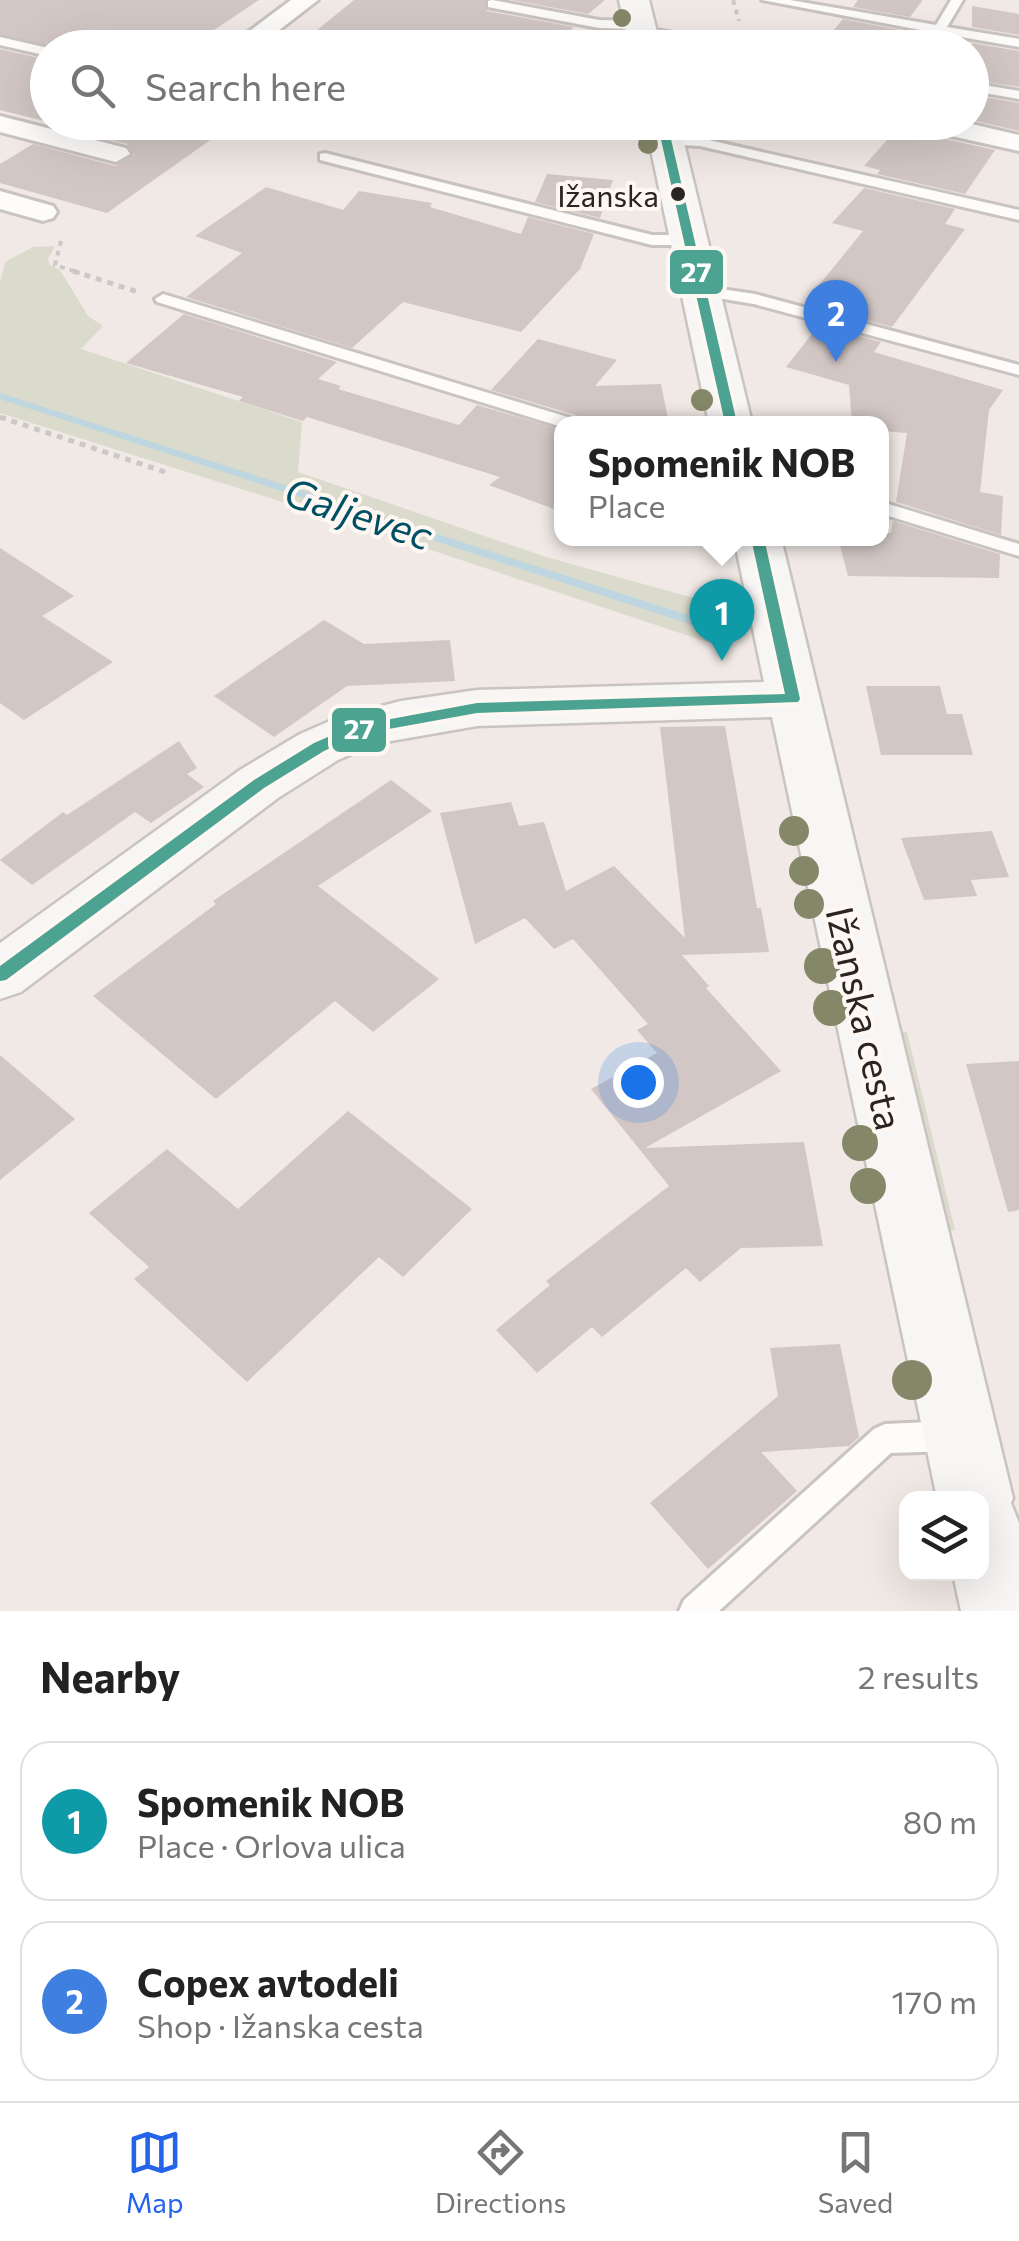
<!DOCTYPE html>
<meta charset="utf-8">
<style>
body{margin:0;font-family:Commissioner,sans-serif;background:#f2f2f2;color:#222}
.controls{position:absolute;right:30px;bottom:30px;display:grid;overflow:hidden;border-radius:20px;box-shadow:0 10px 40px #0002}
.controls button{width:90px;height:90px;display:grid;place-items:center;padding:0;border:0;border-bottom:2px solid #e0e0e0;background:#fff;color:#222;font:50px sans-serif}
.you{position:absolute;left:638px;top:1082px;width:35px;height:35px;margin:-25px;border:8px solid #fff;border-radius:50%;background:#1a73e8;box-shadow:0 0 0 15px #1a73e833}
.badge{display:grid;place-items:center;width:65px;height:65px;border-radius:50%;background:#2563eb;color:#fff;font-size:32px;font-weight:700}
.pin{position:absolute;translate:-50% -82px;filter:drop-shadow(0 2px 5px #0008)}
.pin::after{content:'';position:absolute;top:52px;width:35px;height:30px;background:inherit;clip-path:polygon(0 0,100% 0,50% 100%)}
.popup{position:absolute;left:554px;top:416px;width:335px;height:130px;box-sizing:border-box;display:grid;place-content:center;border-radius:20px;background:#fff;filter:drop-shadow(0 2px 8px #0005);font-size:32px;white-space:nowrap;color:#767676}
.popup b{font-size:38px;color:#222}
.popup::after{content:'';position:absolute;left:50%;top:100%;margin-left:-20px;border:20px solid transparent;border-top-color:#fff}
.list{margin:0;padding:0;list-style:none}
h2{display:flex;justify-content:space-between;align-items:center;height:130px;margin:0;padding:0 40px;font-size:42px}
h2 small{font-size:32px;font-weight:400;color:#767676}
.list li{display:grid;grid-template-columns:65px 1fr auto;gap:30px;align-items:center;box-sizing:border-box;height:160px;margin:0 20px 20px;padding:0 20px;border:2px solid #e0e0e0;border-radius:30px}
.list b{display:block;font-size:38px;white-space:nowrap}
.list p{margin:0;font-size:32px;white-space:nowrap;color:#767676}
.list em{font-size:32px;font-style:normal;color:#767676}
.icon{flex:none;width:55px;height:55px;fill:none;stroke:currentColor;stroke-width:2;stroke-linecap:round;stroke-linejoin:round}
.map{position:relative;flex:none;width:1019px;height:1611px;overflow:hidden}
.search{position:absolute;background:#fff;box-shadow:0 10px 40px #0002;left:30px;right:30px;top:30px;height:110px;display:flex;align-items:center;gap:25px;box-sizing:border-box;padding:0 35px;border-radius:55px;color:#767676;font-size:38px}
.sheet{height:490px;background:#fff}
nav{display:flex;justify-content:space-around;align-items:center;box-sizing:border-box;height:140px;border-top:2px solid #e0e0e0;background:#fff;font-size:28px;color:#767676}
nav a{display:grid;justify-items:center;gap:5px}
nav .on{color:#2563eb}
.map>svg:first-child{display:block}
.green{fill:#dadbcc}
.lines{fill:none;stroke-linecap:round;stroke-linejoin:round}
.stream{fill:#bed6df;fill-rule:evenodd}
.building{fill:#d2c7c5}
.lane-casing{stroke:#cac4c1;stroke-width:6}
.street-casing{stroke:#cac4c1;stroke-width:6}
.secondary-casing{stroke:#cac4c1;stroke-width:5}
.path-far1{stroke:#cac9c7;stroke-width:4;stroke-dasharray:5 5;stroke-linecap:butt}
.path{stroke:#cac9c7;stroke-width:5;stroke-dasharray:6 6;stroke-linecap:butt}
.lane{fill:#fdfcfb;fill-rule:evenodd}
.street{fill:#fdfcfb;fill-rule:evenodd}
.secondary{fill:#f8f5f5;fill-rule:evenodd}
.bus-1-casing{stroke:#fef7f2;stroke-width:7}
.bus-1{fill:#4ca391;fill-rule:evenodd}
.tree{fill:#858868}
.bus-dot{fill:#292522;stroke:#fef7f2;stroke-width:4}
.labels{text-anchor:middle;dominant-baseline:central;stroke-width:8;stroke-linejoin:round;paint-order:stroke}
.far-bus-label{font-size:30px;fill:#292522;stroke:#fef7f2;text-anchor:end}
.street-label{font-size:38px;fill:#292522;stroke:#fef7f2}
.water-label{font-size:40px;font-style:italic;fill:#005065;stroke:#fef7f2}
.line-badge{stroke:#fef7f2;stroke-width:4}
.badge-label{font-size:28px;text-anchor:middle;font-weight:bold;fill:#fff}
</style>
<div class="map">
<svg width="1019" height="1611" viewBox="0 0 1019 1611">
<rect width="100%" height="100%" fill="#f0e9e5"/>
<path class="green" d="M55 246 48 259 50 265 60 270 88 316 103 326 81 349 302 422 298 472 546 557 726 607 727 616 720 626 0 394V283L5 262 33 247Z
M0 397 717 632 713 644 365 528 0 413Z
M897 1032H907L955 1230H943Z"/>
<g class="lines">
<path class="stream" d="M0 393 722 626 724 629 718 633 714 632 0 399Z"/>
</g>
<path class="building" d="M0 0H259L187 48H52L0 34Z
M354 0H485L487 11 574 27 550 48H295Z
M512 0H605L588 14Z
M858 0H923L910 17 853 7Z
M972 6 1019 14V35L972 27Z
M843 19 900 30 887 48H819Z
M972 43 1019 51V87L972 80Z
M0 49 48 60V122L0 110Z
M972 95 1019 103V131L972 120Z
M69 122H163L216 136 107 213 0 183V164L33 144 115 166 134 155 127 144 61 128Z
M901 124 914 132 995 150 965 194 877 174 880 170 864 166Z
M547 174 613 180 600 218 535 202Z
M266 187 343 210 359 191 432 203 430 207 521 234 528 217 594 234 580 269 521 332 403 302 352 348 186 297 242 253 195 236Z
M864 188 955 209 945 224 965 229 892 327 831 311 841 297 815 290 863 231 832 223Z
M184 314 337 362 318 379 341 386 338 389 459 425 477 405 562 430V512L489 485 500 477 307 417 303 421 239 401 243 397 126 363Z
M819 325 881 342 874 352 1003 390 989 410 980 492 1003 496 1001 535 896 502 907 433 882 431V424H852L849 385 786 367Z
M538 339 617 360 595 386 661 384 669 424H581L575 415 491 390Z
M893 521 1000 554 999 578 848 576 838 538H882V533H891Z
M0 548 74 596 42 616 113 662 24 720 0 703Z
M324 620 364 644 450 640 455 681 347 686 274 737 214 696Z
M866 686H940L947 714H962L973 755H881Z
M725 726 757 908H761L769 952 682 955 709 986 706 988 781 1071 645 1148 804 1142 823 1246 741 1248 700 1282 686 1268 602 1337 592 1327 537 1373 496 1330 550 1285 546 1281 669 1186 591 1089 657 1053 637 1030 648 1024 573 939 554 949 525 918 475 944 440 813 511 802 519 826 544 822 566 891 614 866 685 938 660 727Z
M179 741 197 768 187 774 204 787 151 823 135 812 32 885 0 860 63 812 67 815Z
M391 780 432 811 318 886 439 979 373 1032 335 1001 216 1099 93 996 216 904 213 901Z
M992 831 1009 877 971 880 977 896 924 900 901 838Z
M0 1055 75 1119 0 1180Z
M1019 1061V1210L1008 1212 966 1064Z
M348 1111 472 1209 403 1277 379 1257 247 1382 134 1279 149 1267 89 1213 167 1149 238 1209Z
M840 1344 859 1437 849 1446 761 1452 797 1491 708 1569 650 1503 778 1396 770 1348Z"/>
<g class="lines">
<g class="lane-casing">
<path id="lane" d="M492 0 599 20 640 21 645 22V28L760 48H725L641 35 636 34V29L599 28 488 7V1Z
M762 0H790L936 25 951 0H963L947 27 1019 39V47L943 34 935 48H922L931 32Z
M0 37 48 48V56L0 45Z
M972 83 1019 91V99L972 91Z
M666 137 700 138 1019 210V220L700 146 661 144V138Z
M325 153 652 235H688L696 240 688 245H652L320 160V154Z
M700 286 755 294 1019 365V375L754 304 694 294 692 291Z
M163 294 574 419 577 423H562V427L157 302 155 299Z
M882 502 1019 544V556L882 514Z
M953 1421 964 1426 968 1436 964 1446 953 1451 891 1453 719 1611H679L684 1600 874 1429 885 1424Z"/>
</g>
<g class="street-casing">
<path id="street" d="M291 0H318L256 48H227Z
M0 116 126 148 130 154 116 162 0 132Z
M911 122H963L1019 135V151L915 128Z
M0 191 53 206 57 212 53 218 43 221 0 209Z"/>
</g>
<g class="secondary-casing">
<path id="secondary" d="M619 0H649L661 48H629Z
M645 122H679L752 423H709Z
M734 538H781L1013 1498 1011 1503 1019 1523V1611H961L953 1574H982V1498H937L772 717 477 726 374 744 338 760 278 798 21 992 0 999V943L240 770 300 734 339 717 401 701 477 690 764 682Z"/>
</g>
<path class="path-far1" d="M733 0 739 21
M61 241 55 265 80 273"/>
<path class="path" d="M73 271 138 292
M0 417 165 472"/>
<use href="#lane" class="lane"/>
<use href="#street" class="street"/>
<use href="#secondary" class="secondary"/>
<g class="bus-1-casing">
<path id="bus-1" d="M657 122H667L737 423H725Z
M751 538H764L800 699 798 702 477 713 361 734 324 751 264 788 6 980 0 981V966L254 780 314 743 353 726 477 703 785 694Z"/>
</g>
<use href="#bus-1" class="bus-1"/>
</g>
<g class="tree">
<circle cx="622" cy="18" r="9"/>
<circle cx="648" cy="144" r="10"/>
<circle cx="676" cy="274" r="10"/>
<circle cx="702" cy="400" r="11"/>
<circle cx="794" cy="831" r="15"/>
<circle cx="804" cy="871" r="15"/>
<circle cx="809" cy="904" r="15"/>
<circle cx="822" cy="966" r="18"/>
<circle cx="831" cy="1008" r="18"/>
<circle cx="860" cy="1143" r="18"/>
<circle cx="868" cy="1186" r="18"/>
<circle cx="912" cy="1380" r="20"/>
</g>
<circle class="bus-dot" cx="678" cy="194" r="9"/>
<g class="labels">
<g class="far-bus-label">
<text x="659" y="194">Ižanska</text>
</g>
<g class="street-label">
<text transform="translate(866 1018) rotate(77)">Ižanska cesta</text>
</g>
<g class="water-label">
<text transform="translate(359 512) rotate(18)">Galjevec</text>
</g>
</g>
<g class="line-badge">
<rect x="668" y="248" width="57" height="48" rx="10" fill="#4ca391"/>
<rect x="330" y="706" width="58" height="48" rx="10" fill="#4ca391"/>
</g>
<g class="badge-label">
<text x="696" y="282">27</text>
<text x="359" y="739">27</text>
</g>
</svg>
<div class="controls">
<button><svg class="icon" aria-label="layers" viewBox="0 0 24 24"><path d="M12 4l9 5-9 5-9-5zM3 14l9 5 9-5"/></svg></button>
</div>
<div class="you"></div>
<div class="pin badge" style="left:722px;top:661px;background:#0f9aa8">1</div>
<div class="popup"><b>Spomenik NOB</b>Place</div>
<div class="pin badge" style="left:836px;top:362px;background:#3f7fe0">2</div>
<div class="search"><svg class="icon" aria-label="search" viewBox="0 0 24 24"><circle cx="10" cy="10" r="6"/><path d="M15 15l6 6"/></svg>Search here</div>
</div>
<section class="sheet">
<h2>Nearby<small>2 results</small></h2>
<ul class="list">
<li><span class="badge" style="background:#0f9aa8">1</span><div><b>Spomenik NOB</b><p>Place · Orlova ulica</p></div><em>80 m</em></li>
<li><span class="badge" style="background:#3f7fe0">2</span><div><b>Copex avtodeli</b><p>Shop · Ižanska cesta</p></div><em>170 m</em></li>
</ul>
</section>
<nav>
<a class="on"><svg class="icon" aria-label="map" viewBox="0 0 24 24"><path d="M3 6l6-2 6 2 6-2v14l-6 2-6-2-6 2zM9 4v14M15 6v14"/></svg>Map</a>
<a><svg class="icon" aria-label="directions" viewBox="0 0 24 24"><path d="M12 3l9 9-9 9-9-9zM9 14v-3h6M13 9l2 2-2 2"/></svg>Directions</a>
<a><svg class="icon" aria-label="saved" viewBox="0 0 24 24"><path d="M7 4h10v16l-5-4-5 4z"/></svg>Saved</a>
</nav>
